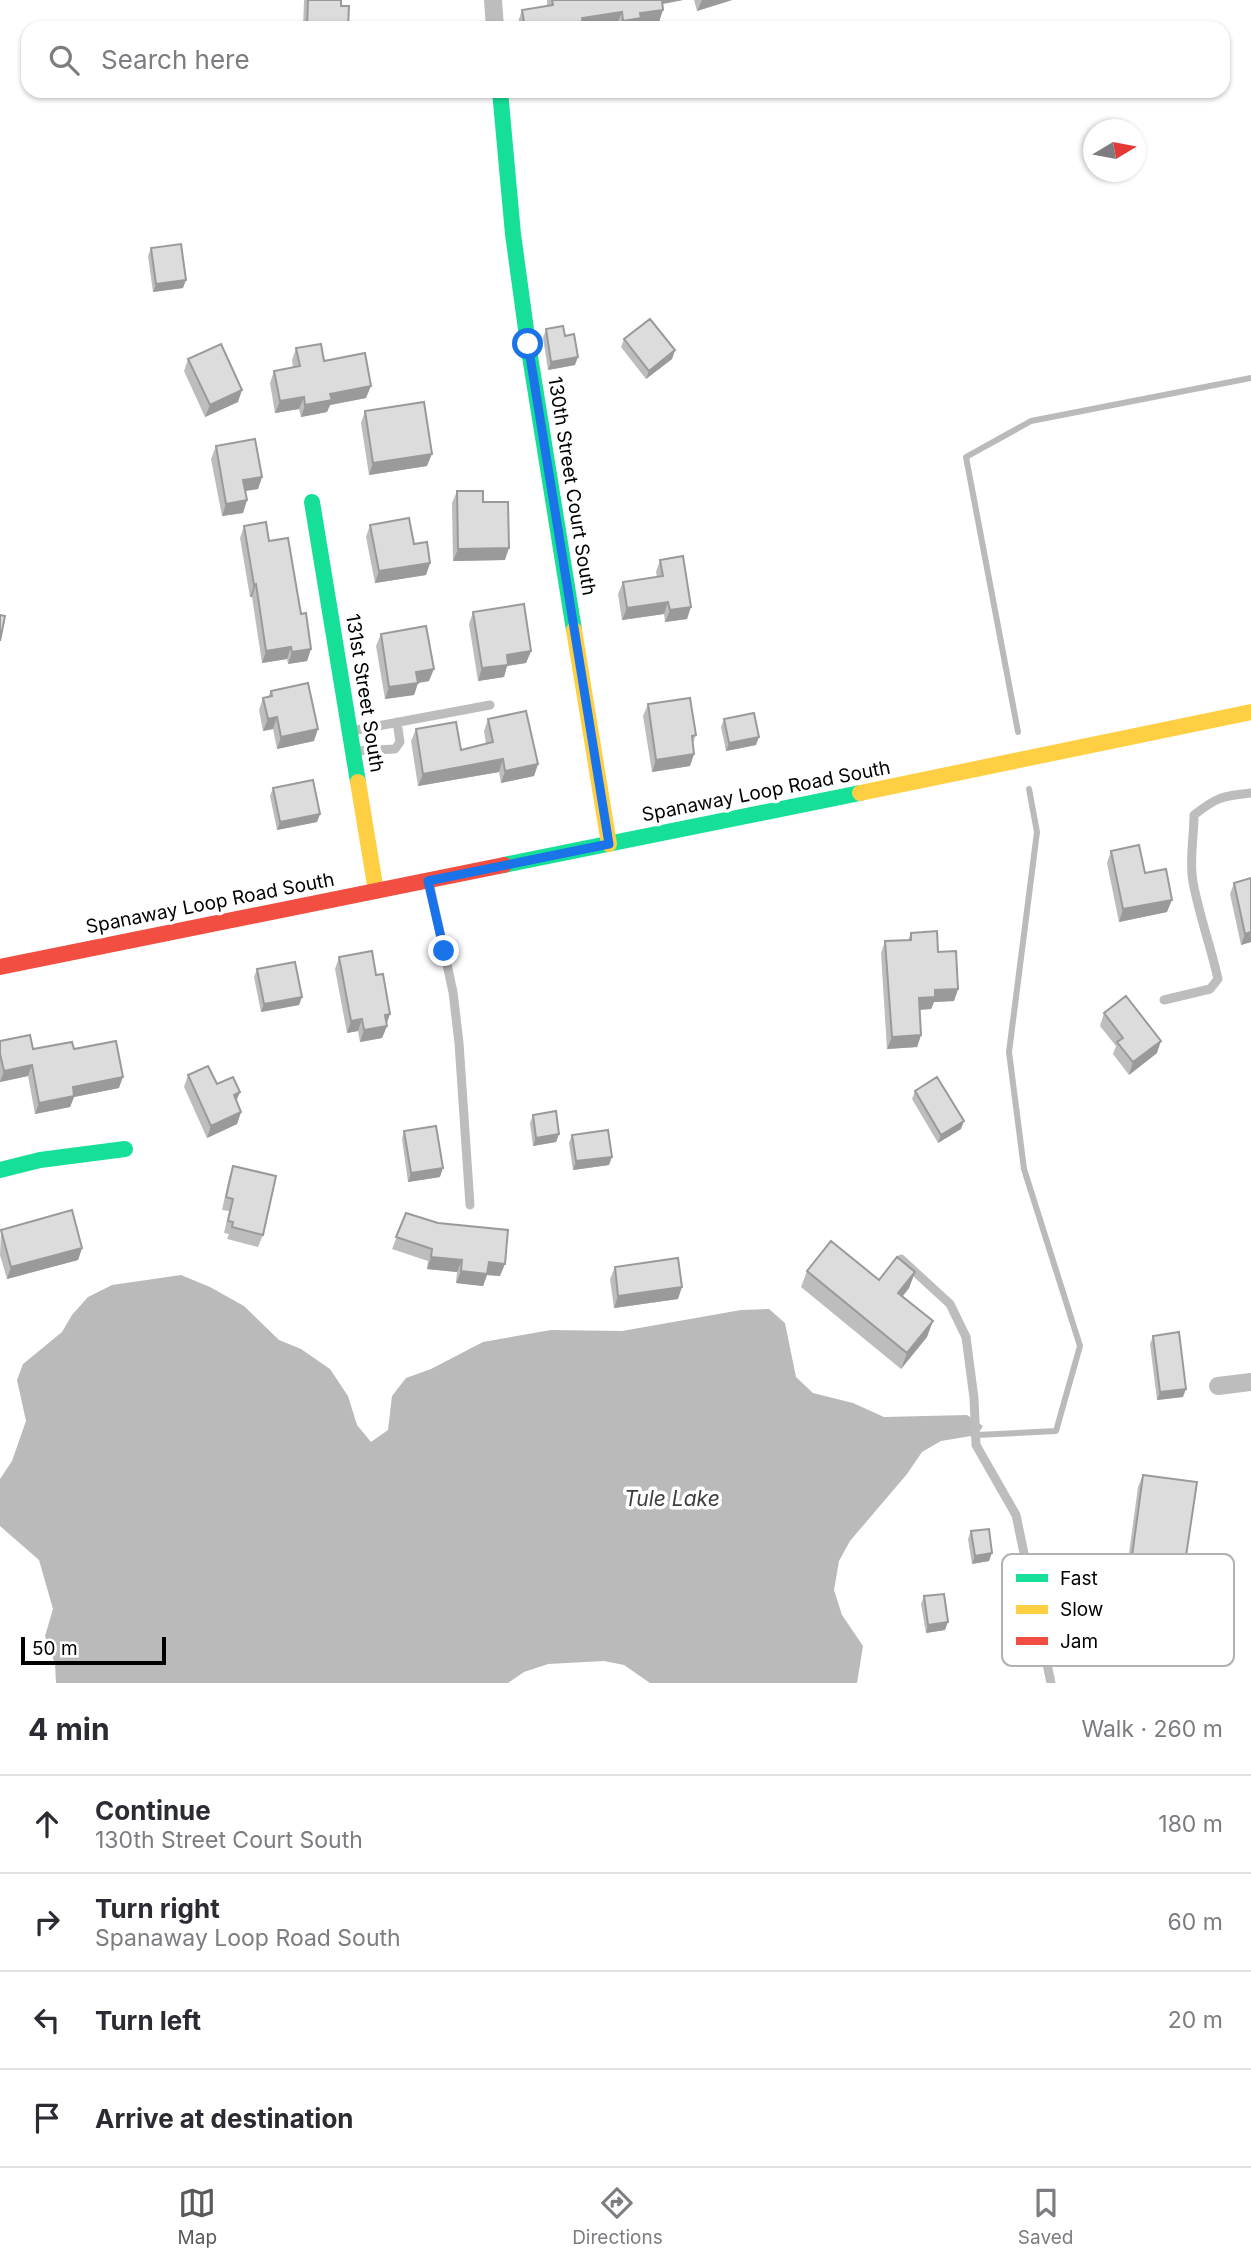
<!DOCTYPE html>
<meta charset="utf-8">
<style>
body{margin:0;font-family:Inter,sans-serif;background:#f2f2f3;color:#2b2b33}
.compass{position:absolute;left:1083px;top:119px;width:63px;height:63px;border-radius:50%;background:#fff;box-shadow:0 2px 5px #0004;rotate:80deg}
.scale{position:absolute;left:21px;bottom:18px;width:145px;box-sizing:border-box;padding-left:7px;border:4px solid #000;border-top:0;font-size:19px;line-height:24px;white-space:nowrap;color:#000;-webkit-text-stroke:5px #fff;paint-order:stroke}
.stop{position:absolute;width:21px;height:21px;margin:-16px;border:5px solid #1a73e8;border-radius:50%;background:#fff}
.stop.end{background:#1a73e8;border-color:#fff;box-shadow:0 2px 7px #0008}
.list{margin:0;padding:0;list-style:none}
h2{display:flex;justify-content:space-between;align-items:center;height:91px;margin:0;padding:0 28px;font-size:30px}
h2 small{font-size:23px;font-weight:400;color:#7c7c81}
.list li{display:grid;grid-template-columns:46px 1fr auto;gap:21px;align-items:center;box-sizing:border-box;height:98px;padding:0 28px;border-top:2px solid #e1e1e2}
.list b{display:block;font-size:26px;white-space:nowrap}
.list p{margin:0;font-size:23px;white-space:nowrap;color:#7c7c81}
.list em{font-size:23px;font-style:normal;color:#7c7c81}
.icon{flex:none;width:38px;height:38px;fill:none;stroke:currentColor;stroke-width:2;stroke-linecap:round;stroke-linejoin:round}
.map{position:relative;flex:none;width:1251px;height:1683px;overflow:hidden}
.search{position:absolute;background:#fff;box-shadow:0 2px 5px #0004;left:21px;right:21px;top:21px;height:77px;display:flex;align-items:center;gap:18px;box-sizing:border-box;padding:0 24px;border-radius:21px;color:#7c7c81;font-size:26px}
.sheet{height:483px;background:#fff}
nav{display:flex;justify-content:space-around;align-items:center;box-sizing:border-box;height:98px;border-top:2px solid #e1e1e2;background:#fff;font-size:19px;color:#7c7c81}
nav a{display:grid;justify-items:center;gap:4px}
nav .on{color:#595959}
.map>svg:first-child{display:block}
.water{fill:#bababa}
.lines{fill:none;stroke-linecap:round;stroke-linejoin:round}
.stream{stroke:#bababa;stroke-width:6}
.lane{stroke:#bdbdbd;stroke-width:9}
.street{stroke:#bdbdbd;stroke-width:18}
.fast{stroke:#16e098;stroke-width:16}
.slow{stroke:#ffcf43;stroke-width:16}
.jam{stroke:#f24e42;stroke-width:16}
.wall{fill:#bdbdbd}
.shaded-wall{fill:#9a9a9a}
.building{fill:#dcdcdc;stroke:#9a9a9a;stroke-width:2}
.route{stroke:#1a73e8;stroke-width:9}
.labels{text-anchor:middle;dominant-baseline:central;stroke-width:7;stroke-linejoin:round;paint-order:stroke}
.street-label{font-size:19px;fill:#000;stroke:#fff}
.water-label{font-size:21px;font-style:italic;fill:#3e3e3e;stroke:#fff}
.key{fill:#fff;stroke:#b2b2b2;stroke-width:2}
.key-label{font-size:19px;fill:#000}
</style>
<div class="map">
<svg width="1251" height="1683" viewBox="0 0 1251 1683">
<rect width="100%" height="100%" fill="#fff"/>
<path class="water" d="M181 1275 210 1287 244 1306 279 1340 301 1349 330 1369 348 1396 357 1425 371 1442 388 1430 392 1396 406 1378 431 1369 483 1342 551 1330 622 1331 741 1310 769 1309 785 1323 796 1377 813 1393 853 1403 884 1417 967 1415 983 1426 977 1435 941 1441 922 1452 907 1474 850 1541 839 1561 834 1590 842 1615 863 1646 857 1683H650L624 1665 604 1661 548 1664 524 1672 508 1683H56L55 1664 45 1636 53 1609 39 1560 0 1526V1479L12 1461 26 1421 17 1380 23 1364 62 1332 72 1315 88 1297 112 1285Z"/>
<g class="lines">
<path class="stream" d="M1018 732 966 457 1031 421 1251 378
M977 1435 1056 1431 1080 1346 1024 1169 1009 1052 1037 832 1029 789"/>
<path class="lane" d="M351 731 490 705
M355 751 395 749 400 742 397 722
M429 882 453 992 459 1043 470 1205
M1164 1000 1210 989 1218 979C1211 947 1199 915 1193 882 1189 861 1194 837 1194 815 1217 797 1222 796 1251 793
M901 1259 950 1304 966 1337 974 1398 976 1445 1016 1515 1051 1683"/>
<path class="street" d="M493 0 495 28
M1218 1386 1251 1382"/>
<path class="fast" d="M500 91 513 234 528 344 574 630
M312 502 358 782
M504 865 860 793
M0 1170 40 1160 125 1149"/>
<path class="slow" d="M574 630 609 844
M358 782 376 891
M860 793 1251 712"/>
<path class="jam" d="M0 967 504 865"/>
</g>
<path class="wall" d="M304 0H341V6L348 28H303Z
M547 0H683L663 4 659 22 639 25 637 28H618L617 24 591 28H519L518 22 522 10 547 6Z
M694 0H732L697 11Z
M151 248 183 288 153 292 148 256Z
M546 329 565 336 575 365 548 370 543 338Z
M624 339 675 350 672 359 646 379 621 347Z
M296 348 324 361 366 398 330 405 327 412 301 417 299 409 275 413 270 383 274 371 293 368 292 360Z
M188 359 238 402 205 417 184 371Z
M365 411 427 466 369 475 361 423Z
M216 446 262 477 258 489 245 491 247 500 243 513 222 516 211 459Z
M457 491 483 502 505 560 453 561 452 503Z
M370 525 414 544 430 563 426 575 375 583 366 537Z
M244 526 269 541 301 614 311 649 307 661 288 664 287 659 262 663 252 597H250L240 538Z
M660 560 687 619 665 622 664 614 622 620 618 594 623 582 657 577 656 572Z
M473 612 531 651 526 663 507 666 504 677 478 681 469 624Z
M381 634 429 681 418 683 414 695 385 699 376 646Z
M271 691 314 741 277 749 273 729 263 731 259 710 263 698 268 697Z
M648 704 696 735 693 743 694 754 690 766 652 772 643 716Z
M488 719 538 764 534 776 501 783 499 772 418 786 411 741 416 729 461 750 486 744 484 731Z
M724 719 756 745 726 751 721 727Z
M273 788 320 814 317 822 277 830 270 796Z
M1111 851 1145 873 1167 912 1119 922 1107 863Z
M1234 883 1251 942 1241 945 1230 894Z
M911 933 958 989 954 1001 934 1002 931 1009 920 1010 921 1035 917 1047 887 1049 881 953 885 941 908 940Z
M339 957 376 975 387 1026 382 1038 360 1042 358 1031 347 1033 335 969Z
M257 969 302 997 299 1005 261 1012 254 977Z
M1104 1013 1157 1053 1129 1075 1113 1054 1116 1046 1100 1026Z
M0 1041 33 1049H74L119 1088 74 1097 70 1107 35 1114 28 1076 0 1082Z
M188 1075 240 1092 236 1101 241 1112 237 1124 207 1138 184 1087Z
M915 1091 961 1129 938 1143 912 1099Z
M533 1115 559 1134 556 1142 533 1146 530 1123Z
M404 1131 440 1177 408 1182 402 1139Z
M572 1135 609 1165 573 1170 569 1143Z
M233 1166 263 1235 258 1247 227 1239 229 1234 224 1233 229 1211 222 1210 229 1178Z
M406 1213 500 1276 487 1275 483 1286 456 1283 457 1272 427 1269 428 1261 392 1249Z
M1 1230 82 1248 78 1260 7 1279 0 1255Z
M615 1267 678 1299 614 1308 610 1279Z
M807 1271 879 1280 915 1272 909 1288 903 1296 927 1337 901 1369 801 1287Z
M1153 1336 1183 1397 1157 1400 1150 1344Z
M1143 1475 1181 1575 1127 1568 1138 1487Z
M971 1531 989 1561 972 1564 968 1539Z
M924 1596 945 1630 926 1633 921 1604Z"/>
<path class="shaded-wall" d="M658 0H683L656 5Z
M702 0H732L697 11Z
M663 10 659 22 639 25 637 28H621L623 21 640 13Z
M622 12 617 24 591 28H578L582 18Z
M186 280 183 288 153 292 156 284Z
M675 350 672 359 646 379 649 371Z
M578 357 575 365 548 370 551 362Z
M371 386 366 398 330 405 327 412 301 417 305 405 330 394Z
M242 390 238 402 205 417 210 405Z
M304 397 299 409 275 413 280 401Z
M432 454 427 466 369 475 373 463Z
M262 477 258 489 239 492 243 480Z
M247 500 243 513 222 516 226 504Z
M509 548 505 560 453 561 458 549Z
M430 563 426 575 375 583 379 571Z
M256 584 252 597H250L254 585Z
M668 602 664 614 622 620 627 608Z
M691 607 687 619 665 622 670 610Z
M291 647 287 659 262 663 266 651Z
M311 649 307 661 288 664 292 652Z
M531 651 526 663 507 666 504 677 478 681 482 668 507 655Z
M434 669 429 681 412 684 416 672Z
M418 683 414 695 385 699 389 687Z
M277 717 273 729 263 731 268 719Z
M318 729 314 741 277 749 281 737Z
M759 737 756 745 726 751 729 743Z
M694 754 690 766 652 772 656 760Z
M503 759 499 772 418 786 423 774Z
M538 764 534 776 501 783 505 771Z
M320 814 317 822 277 830 280 822Z
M1172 900 1167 912 1119 922 1123 909Z
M1251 932V942L1241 945 1245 934Z
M958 989 954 1001 934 1002 931 1009 914 1010 919 998 935 990Z
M302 997 299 1005 261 1012 264 1004Z
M390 1014 386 1026 385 1015Z
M362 1019 358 1031 347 1033 351 1021Z
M387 1026 382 1038 360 1042 364 1030Z
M921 1035 917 1047 887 1049 892 1037Z
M1161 1041 1157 1053 1129 1075 1133 1062Z
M32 1065 28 1076 0 1082 4 1071Z
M123 1077 119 1088 74 1097 70 1107 35 1114 39 1103 73 1087Z
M240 1092 235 1104 234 1095Z
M241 1112 237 1124 207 1138 211 1126Z
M964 1121 961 1129 938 1143 941 1135Z
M559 1134 556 1142 533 1146 536 1138Z
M612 1157 609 1165 573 1170 576 1161Z
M443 1168 440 1177 408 1182 411 1173Z
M82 1248 78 1260 7 1279 11 1267Z
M431 1257 462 1260 457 1272 427 1269Z
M489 1262 505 1264 500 1276 487 1275 483 1286 456 1283 461 1271Z
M915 1272 909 1288 893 1308 898 1293Z
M682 1287 678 1299 614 1308 618 1296Z
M933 1321 927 1337 901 1369 907 1353Z
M1186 1389 1183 1397 1157 1400 1160 1392Z
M992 1553 989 1561 972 1564 975 1556Z
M1132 1556 1185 1563 1181 1575 1127 1568Z
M948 1622 945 1630 926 1633 928 1625Z"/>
<path class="building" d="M308 0H341V6H349L348 28H307Z
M552 0H662L663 10 640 13 641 18 623 21 622 12 582 18 583 28H525L522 10 553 5Z
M181 244 186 280 156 284 151 248Z
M650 319 675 350 649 371 624 339Z
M563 326 565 336 574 334 578 357 551 362 546 329Z
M221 344 242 390 210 405 188 359Z
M321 344 324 361 365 353 371 386 330 394 332 400 305 405 304 397 280 401 274 371 300 366 296 348Z
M424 402 432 454 373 463 365 411Z
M255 439 262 477 243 480 247 500 226 504 216 446Z
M457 491H483V502H508L509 548 458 549Z
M409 518 414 544 427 542 430 563 379 571 370 525Z
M266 522 269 541 288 538 301 614 306 613 311 649 292 652 291 647 266 651 256 584 254 585 244 526Z
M683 556 691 607 670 610 668 602 627 608 623 582 663 576 660 560Z
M524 604 531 651 507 655 508 665 482 668 473 612Z
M0 615 5 616 0 641Z
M426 626 434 669 416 672 418 683 389 687 381 634Z
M308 683 318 729 281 737 277 717 268 719 263 698 272 696 271 691Z
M690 698 696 735 692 736 694 754 656 760 648 704Z
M526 711 538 764 505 771 503 759 423 774 416 729 456 722 461 750 493 742 488 719Z
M754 713 759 737 729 743 724 719Z
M313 780 320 814 280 822 273 788Z
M1139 845 1145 873 1166 869 1172 900 1123 909 1111 851Z
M1251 878V932L1245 934 1234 883Z
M937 931 938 952 956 951 958 989 935 990V997L919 998 921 1035 892 1037 885 941 911 940V933Z
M372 951 376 975 383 974 390 1014 385 1015 387 1026 364 1030 362 1019 351 1021 339 957Z
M295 962 302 997 264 1004 257 969Z
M1126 996 1161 1041 1133 1062 1117 1042 1123 1038 1104 1013Z
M30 1035 33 1049 72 1042 74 1049 116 1041 123 1077 73 1087 74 1096 39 1103 32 1065 4 1071 0 1054V1041Z
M208 1066 217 1084 233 1077 240 1092 234 1095 241 1112 211 1126 188 1075Z
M937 1077 964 1121 941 1135 915 1091Z
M556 1111 559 1134 536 1138 533 1115Z
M436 1126 443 1168 411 1173 404 1131Z
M608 1130 612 1157 576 1161 572 1135Z
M233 1166 276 1176 263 1235 232 1227 233 1222 228 1221 233 1199 226 1197Z
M72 1210 82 1248 11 1267 1 1230Z
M406 1213 438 1223 508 1230 505 1264 489 1262 487 1274 461 1271 462 1260 431 1257 432 1249 396 1237Z
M831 1241 879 1280 897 1257 915 1272 898 1293 933 1321 907 1353 807 1271Z
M678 1258 682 1287 618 1296 615 1267Z
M1179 1332 1186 1389 1160 1392 1153 1336Z
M1143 1475 1197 1482 1185 1563 1132 1556Z
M989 1529 992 1553 975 1556 971 1531Z
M944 1594 948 1622 928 1625 924 1596Z"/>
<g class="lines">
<path class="route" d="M444 951 428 881 609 844 528 344"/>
</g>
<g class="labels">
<g class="street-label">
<text transform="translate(572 486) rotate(81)">130th Street Court South</text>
<text transform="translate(365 693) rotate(81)">131st Street South</text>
<text transform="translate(766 791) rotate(-11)">Spanaway Loop Road South</text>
<text transform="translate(210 903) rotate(-11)">Spanaway Loop Road South</text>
</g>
<g class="water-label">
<text x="672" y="1498">Tule Lake</text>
</g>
</g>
<rect x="1002" y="1554" width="232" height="112" rx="10" class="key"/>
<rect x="1016" y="1574" width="32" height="8" fill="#16e098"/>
<rect x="1016" y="1605" width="32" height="9" fill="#ffcf43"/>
<rect x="1016" y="1637" width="32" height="8" fill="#f24e42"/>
<g class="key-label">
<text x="1060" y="1585">Fast</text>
<text x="1060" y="1616">Slow</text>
<text x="1060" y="1648">Jam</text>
</g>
</svg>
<svg class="compass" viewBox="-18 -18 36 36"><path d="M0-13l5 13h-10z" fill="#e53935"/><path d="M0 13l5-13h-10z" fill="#7c7c81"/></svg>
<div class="scale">50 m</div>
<div class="stop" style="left:528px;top:344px"></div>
<div class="stop end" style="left:444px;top:951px"></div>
<div class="search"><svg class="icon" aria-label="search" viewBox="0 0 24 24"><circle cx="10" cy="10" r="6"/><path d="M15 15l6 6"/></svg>Search here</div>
</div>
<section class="sheet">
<h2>4 min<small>Walk · 260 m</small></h2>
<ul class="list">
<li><svg class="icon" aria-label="ahead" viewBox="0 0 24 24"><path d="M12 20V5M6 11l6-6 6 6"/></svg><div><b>Continue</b><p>130th Street Court South</p></div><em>180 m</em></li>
<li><svg class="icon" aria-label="right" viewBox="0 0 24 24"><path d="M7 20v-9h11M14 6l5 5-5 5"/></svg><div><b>Turn right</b><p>Spanaway Loop Road South</p></div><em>60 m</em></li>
<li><svg class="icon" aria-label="left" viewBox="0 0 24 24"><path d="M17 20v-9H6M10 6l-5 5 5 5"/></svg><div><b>Turn left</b></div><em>20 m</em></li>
<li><svg class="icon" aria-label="arrive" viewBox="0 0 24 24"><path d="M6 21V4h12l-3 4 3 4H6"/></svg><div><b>Arrive at destination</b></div></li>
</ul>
</section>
<nav>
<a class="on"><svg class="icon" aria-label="map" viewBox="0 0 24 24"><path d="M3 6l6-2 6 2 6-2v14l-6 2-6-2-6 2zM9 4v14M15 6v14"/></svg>Map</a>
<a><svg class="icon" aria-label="directions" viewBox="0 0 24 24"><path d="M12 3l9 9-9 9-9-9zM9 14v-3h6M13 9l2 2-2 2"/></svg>Directions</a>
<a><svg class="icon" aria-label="saved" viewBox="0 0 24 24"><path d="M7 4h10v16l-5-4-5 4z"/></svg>Saved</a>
</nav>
